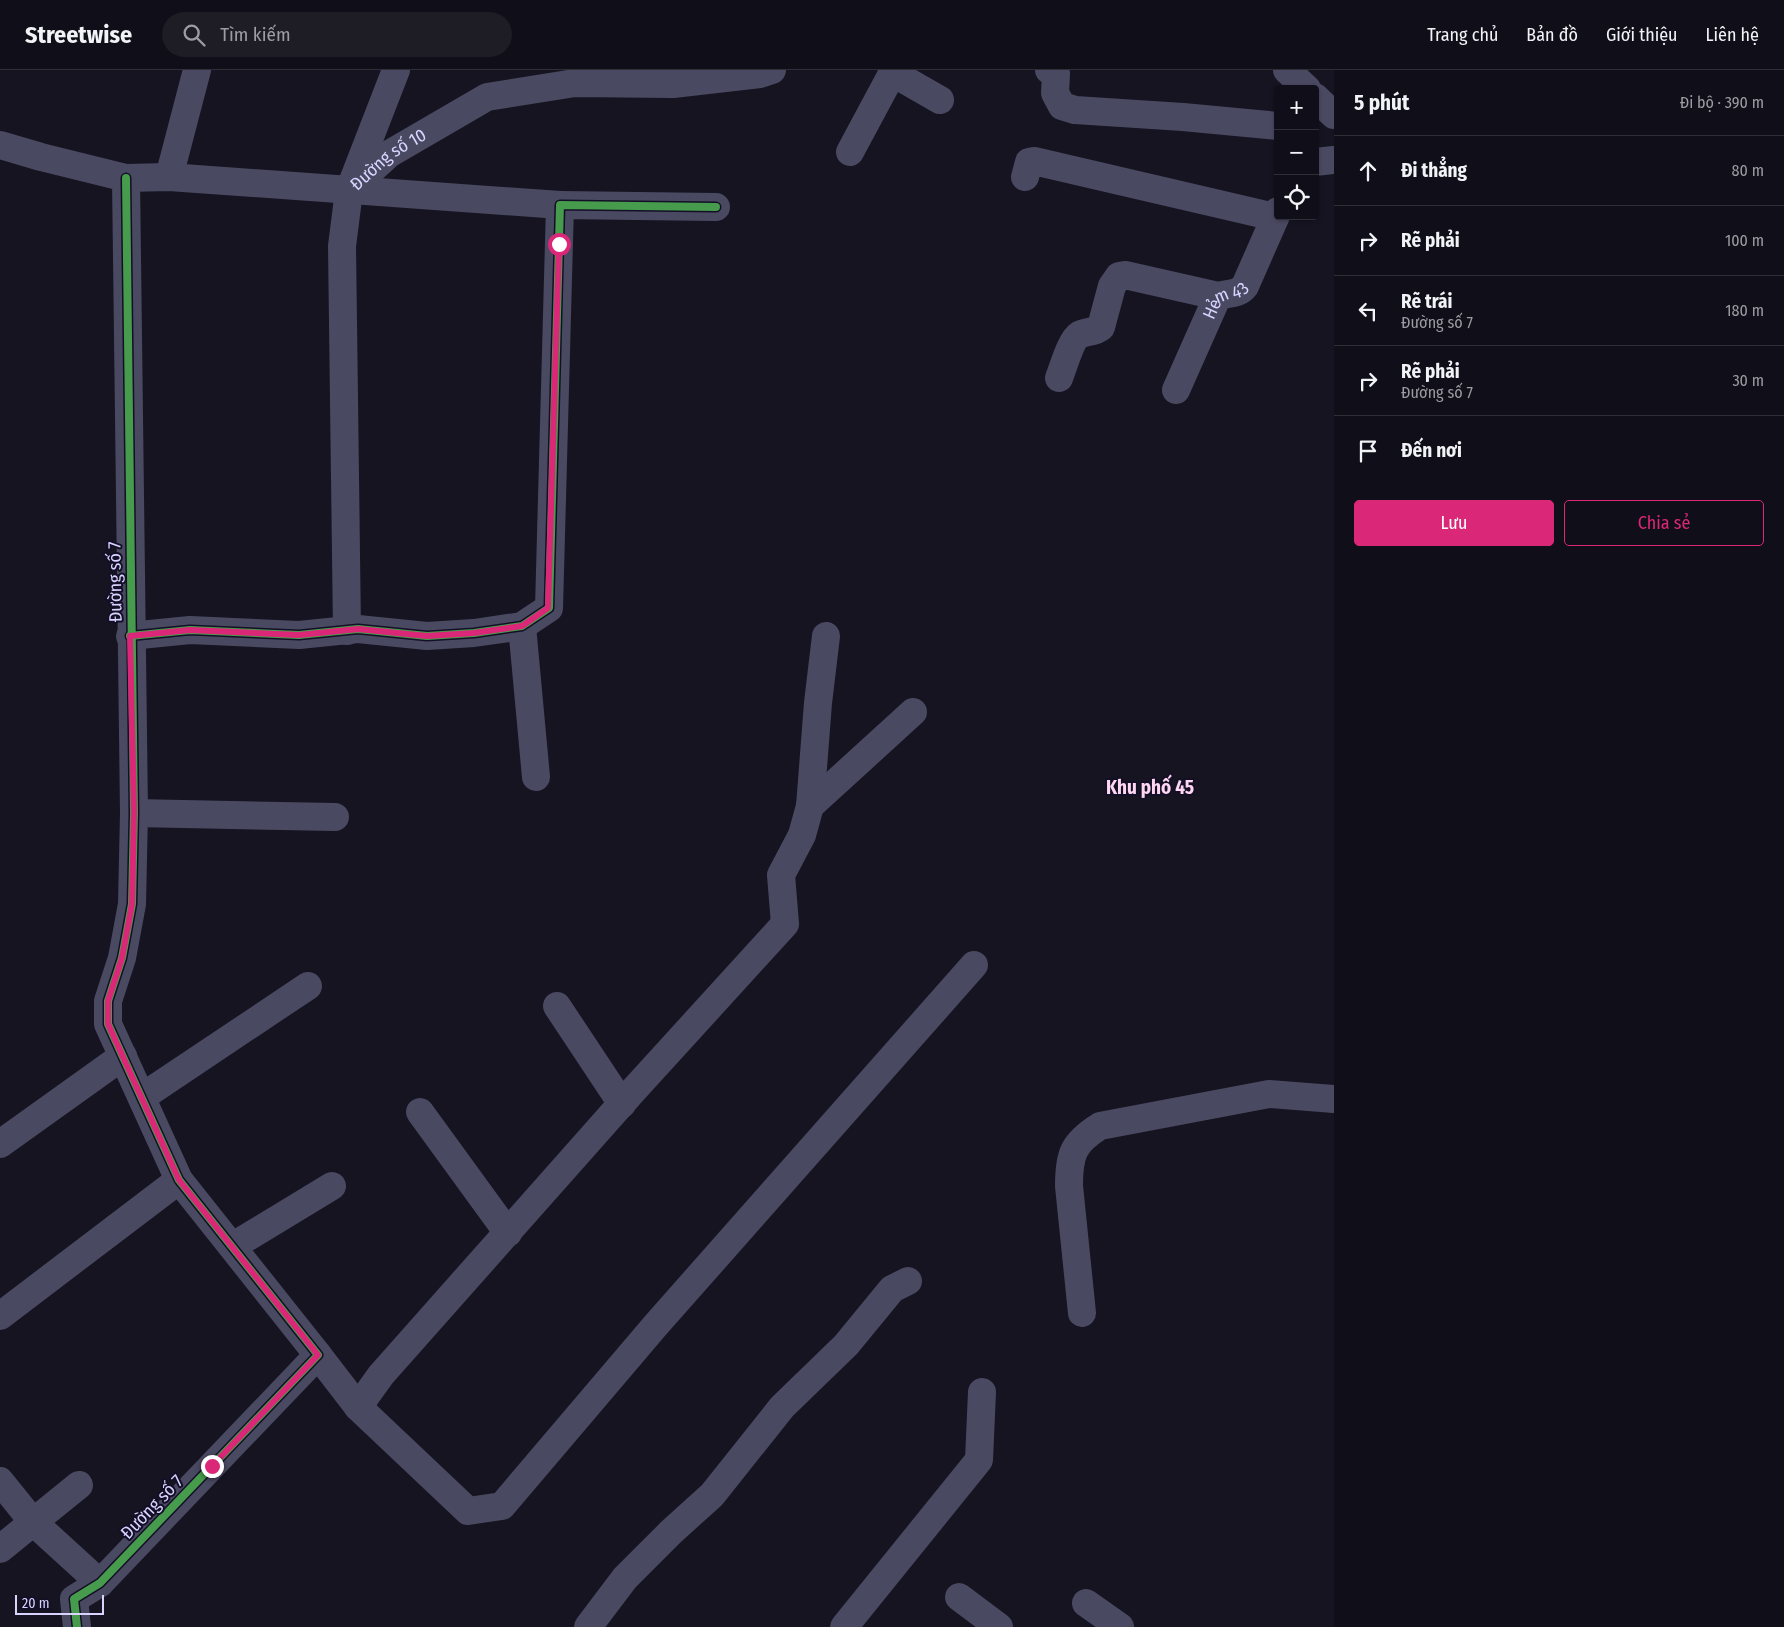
<!DOCTYPE html>
<html lang="vi">
<meta charset="utf-8">
<style>
body{margin:0;font-family:"Fira Sans Condensed",sans-serif;background:#1e1d26;color:#f1f3f6}
.controls{position:absolute;right:15px;top:15px;display:grid;overflow:hidden;border-radius:5px;box-shadow:0 1px 4px #0004}
.controls button{width:45px;height:45px;display:grid;place-items:center;padding:0;border:0;border-bottom:1px solid #302f38;background:#100f19;color:#f1f3f6;font:25px sans-serif}
.scale{position:absolute;left:15px;bottom:12px;width:89px;box-sizing:border-box;padding-left:5px;border:2px solid #d9d4ff;border-top:0;font-size:14px;line-height:18px;white-space:nowrap;color:#d9d4ff;-webkit-text-stroke:4px #130f26;paint-order:stroke}
.stop{position:absolute;width:15px;height:15px;margin:-11px;border:4px solid #db2777;border-radius:50%;background:#fff}
.stop.end{background:#db2777;border-color:#fff;box-shadow:0 1px 5px #0008}
.list{margin:0;padding:0;list-style:none}
h2{display:flex;justify-content:space-between;align-items:center;height:65px;margin:0;padding:0 20px;font-size:21px}
h2 small{font-size:16px;font-weight:400;color:#9c9ca2}
.list li{display:grid;grid-template-columns:32px 1fr auto;gap:15px;align-items:center;box-sizing:border-box;height:70px;padding:0 20px;border-top:1px solid #302f38}
.list b{display:block;font-size:19px;white-space:nowrap}
.list p{margin:0;font-size:16px;white-space:nowrap;color:#9c9ca2}
.list em{font-size:16px;font-style:normal;color:#9c9ca2}
.actions{display:flex;gap:10px;padding:15px 20px}
.actions a{flex:1;padding:11px 0;border:1px solid #db2777;border-radius:5px;text-align:center;font-size:18px;color:#db2777}
.actions .main{background:#db2777;color:#fff}
.icon{flex:none;width:28px;height:28px;fill:none;stroke:currentColor;stroke-width:2;stroke-linecap:round;stroke-linejoin:round}
.map{position:relative;flex:none;width:1334px;height:1557px;overflow:hidden}
header{display:flex;align-items:center;gap:30px;box-sizing:border-box;height:70px;padding:0 25px;background:#100f19;border-bottom:1px solid #302f38}
header strong{font-size:24px}
nav{display:flex;gap:28px;margin-inline-start:auto;font-size:18px}
.search{width:350px;height:45px;background:#1e1d26;display:flex;align-items:center;gap:12px;box-sizing:border-box;padding:0 18px;border-radius:28px;color:#9c9ca2;font-size:19px}
main{display:flex}
aside{flex:1;background:#100f19}
.map>svg:first-child{display:block}
.lines{fill:none;stroke-linecap:round;stroke-linejoin:round}
.minor{stroke:#4a4962;stroke-width:28}
.cycleway-casing{stroke:#130f26;stroke-width:11}
.cycleway{stroke:#469c4c;stroke-width:8}
.route{stroke:#db2777;stroke-width:6}
.labels{text-anchor:middle;dominant-baseline:central;stroke-width:4;stroke-linejoin:round;paint-order:stroke}
.street-label{font-size:18px;fill:#d9d4ff;stroke:#130f26}
.neighbourhood-label{font-size:19px;font-weight:bold;fill:#ffd6f0;stroke:#130f26}
</style>
<header>
<strong>Streetwise</strong>
<div class="search"><svg class="icon" aria-label="search" viewBox="0 0 24 24"><circle cx="10" cy="10" r="6"/><path d="M15 15l6 6"/></svg>Tìm kiếm</div>
<nav><a>Trang chủ</a><a>Bản đồ</a><a>Giới thiệu</a><a>Liên hệ</a></nav>
</header>
<main>
<div class="map">
<svg width="1334" height="1557" viewBox="0 0 1334 1557">
<rect width="100%" height="100%" fill="#161421"/>
<g class="lines">
<g class="minor">
<path d="M1049 0 1056 4 1055 23 1062 36 1075 40 1183 47 1278 56"/>
<path d="M1287 0 1307 19"/>
<path d="M893 3 940 30"/>
<path d="M1315 27 1334 45"/>
<path d="M0 75 41 87 126 108 169 107 560 135"/>
<path d="M850 82 894 0"/>
<path d="M1315 92 1334 90"/>
<path d="M169 107 197 0"/>
<path d="M1025 107 1029 92 1034 91 1275 147"/>
<path id="s1" d="M353 117 389 84 487 27 575 13 673 14 760 4 772 0"/>
<path d="M1059 308C1063 298 1071 270 1079 265 1086 261 1094 263 1101 257L1112 216 1119 206 1125 205 1218 226"/>
<path id="s2" d="M1176 320 1216 230C1222 220 1236 228 1245 216L1278 141"/>
<path d="M522 556 536 707"/>
<path d="M347 561 342 176 349 121 396 0"/>
<path d="M130 566 190 560 299 565 358 559 427 566 474 563 522 556 549 538 560 135 716 137"/>
<path d="M810 736 913 642"/>
<path d="M134 743 335 747"/>
<path d="M557 936 622 1034"/>
<path d="M142 1027 308 916"/>
<path d="M420 1042 508 1163"/>
<path d="M0 1074 123 986"/>
<path d="M233 1176 332 1116"/>
<path d="M1082 1243 1069 1116C1069 1084 1073 1073 1100 1056L1269 1024 1334 1029"/>
<path d="M0 1246 179 1110"/>
<path d="M318 1285 358 1337 468 1441 502 1436 655 1256 974 895"/>
<path d="M358 1337 381 1305 631 1023 785 854 781 805 802 765 810 736 818 633 826 566"/>
<path d="M0 1411 33 1452 100 1513"/>
<path d="M0 1479 79 1415"/>
<path d="M959 1527 999 1557"/>
<path d="M1086 1533 1120 1557"/>
<path d="M77 1557 74 1529 100 1513 318 1285 179 1110 108 954V931L122 888 132 834 134 743 126 108"/>
<path d="M588 1557 625 1508 671 1462 712 1425 782 1337 846 1275 892 1219 908 1211"/>
<path d="M844 1557 979 1390 982 1322"/>
</g>
<g class="cycleway-casing">
<path id="cycleway" d="M130 566 190 560 299 565 358 559 427 566 474 563 522 556 549 538 560 135 716 137
M77 1557 74 1529 100 1513 318 1285 179 1110 108 954V931L122 888 132 834 134 743 126 108"/>
</g>
<use href="#cycleway" class="cycleway"/>
</g>
<g class="lines">
<path class="route" d="M212 1396 318 1285 179 1110 108 954V931L122 888 132 834 134 742 130 566 190 560 299 565 358 559 427 566 474 563 522 556 548 538 559 174"/>
</g>
<g class="labels">
<g class="street-label">
<text stroke="none"><textPath href="#s1" startOffset="45">Đường số 10</textPath></text>
<text stroke="none"><textPath href="#s2" startOffset="106">Hẻm 43</textPath></text>
<text transform="translate(115 512) rotate(-91)">Đường số 7</text>
<text transform="translate(152 1437) rotate(-46)">Đường số 7</text>
</g>
<g class="neighbourhood-label">
<text x="1150" y="717">Khu phố 45</text>
</g>
</g>
</svg>
<div class="controls">
<button>+</button>
<button>−</button>
<button><svg class="icon" aria-label="locate" viewBox="0 0 24 24"><circle cx="12" cy="12" r="6"/><path d="M12 2v4M12 18v4M2 12h4M18 12h4"/></svg></button>
</div>
<div class="scale">20 m</div>
<div class="stop" style="left:559px;top:174px"></div>
<div class="stop end" style="left:212px;top:1396px"></div>
</div>
<aside>
<h2>5 phút<small>Đi bộ · 390 m</small></h2>
<ul class="list">
<li><svg class="icon" aria-label="ahead" viewBox="0 0 24 24"><path d="M12 20V5M6 11l6-6 6 6"/></svg><div><b>Đi thẳng</b></div><em>80 m</em></li>
<li><svg class="icon" aria-label="right" viewBox="0 0 24 24"><path d="M7 20v-9h11M14 6l5 5-5 5"/></svg><div><b>Rẽ phải</b></div><em>100 m</em></li>
<li><svg class="icon" aria-label="left" viewBox="0 0 24 24"><path d="M17 20v-9H6M10 6l-5 5 5 5"/></svg><div><b>Rẽ trái</b><p>Đường số 7</p></div><em>180 m</em></li>
<li><svg class="icon" aria-label="right" viewBox="0 0 24 24"><path d="M7 20v-9h11M14 6l5 5-5 5"/></svg><div><b>Rẽ phải</b><p>Đường số 7</p></div><em>30 m</em></li>
<li><svg class="icon" aria-label="arrive" viewBox="0 0 24 24"><path d="M6 21V4h12l-3 4 3 4H6"/></svg><div><b>Đến nơi</b></div></li>
</ul>
<div class="actions"><a class="main">Lưu</a><a>Chia sẻ</a></div>
</aside>
</main>
